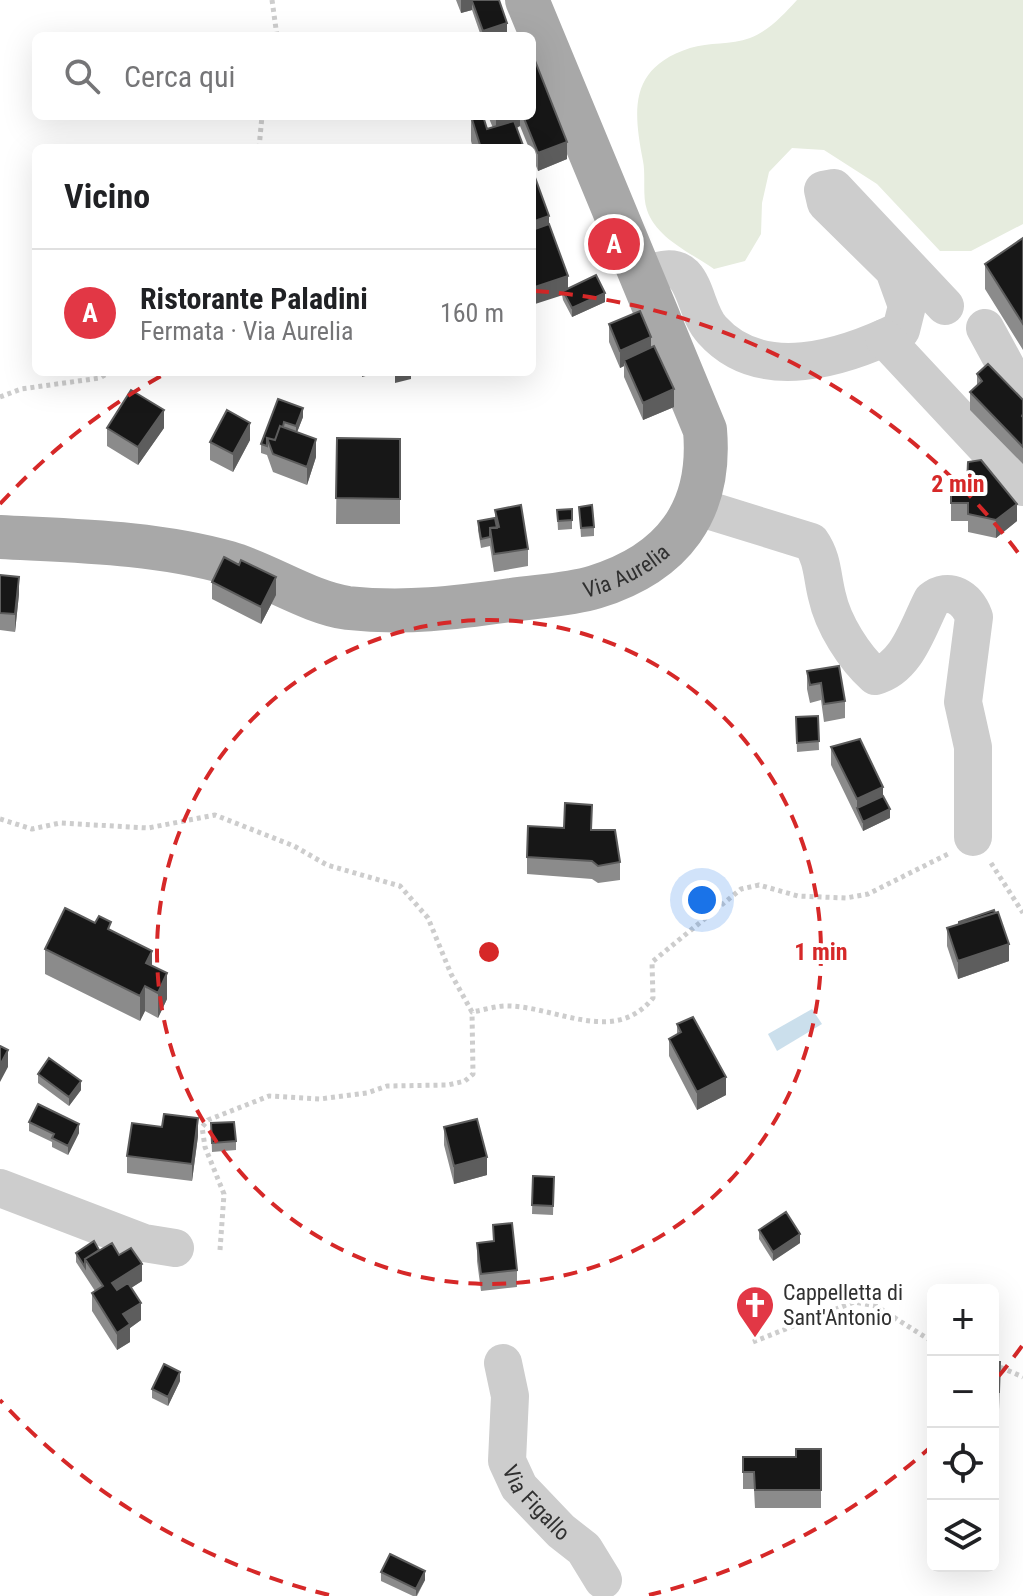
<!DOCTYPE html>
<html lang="it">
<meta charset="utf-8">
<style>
body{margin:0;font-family:"Roboto Condensed",sans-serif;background:#f2f2f2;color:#202124}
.controls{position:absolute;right:24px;bottom:24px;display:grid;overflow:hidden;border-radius:12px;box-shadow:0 8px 32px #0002}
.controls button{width:72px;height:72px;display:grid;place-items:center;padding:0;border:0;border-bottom:2px solid #e0e0e0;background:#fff;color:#202124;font:40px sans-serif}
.you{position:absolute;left:702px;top:900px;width:28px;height:28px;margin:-20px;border:6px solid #fff;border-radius:50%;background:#1a73e8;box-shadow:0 0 0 12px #1a73e833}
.badge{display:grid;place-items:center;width:52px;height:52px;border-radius:50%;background:#e23745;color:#fff;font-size:26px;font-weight:700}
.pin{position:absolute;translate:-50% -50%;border:4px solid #fff;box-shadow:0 2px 8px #0006}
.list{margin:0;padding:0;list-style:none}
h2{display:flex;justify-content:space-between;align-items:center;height:104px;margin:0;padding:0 32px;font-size:34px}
h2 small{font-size:26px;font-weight:400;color:#757577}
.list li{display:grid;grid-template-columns:52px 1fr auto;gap:24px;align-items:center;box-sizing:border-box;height:128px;padding:0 32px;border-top:2px solid #e0e0e0}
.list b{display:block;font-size:30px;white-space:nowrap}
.list p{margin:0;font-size:26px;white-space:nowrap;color:#757577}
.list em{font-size:26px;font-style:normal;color:#757577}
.icon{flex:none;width:44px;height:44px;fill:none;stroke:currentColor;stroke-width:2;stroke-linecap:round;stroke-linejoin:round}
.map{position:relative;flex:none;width:1023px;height:1596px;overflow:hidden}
.search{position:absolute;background:#fff;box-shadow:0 8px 32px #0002;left:32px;top:32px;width:504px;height:88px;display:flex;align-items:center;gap:20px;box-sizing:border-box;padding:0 28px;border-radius:12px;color:#757577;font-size:30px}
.panel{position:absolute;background:#fff;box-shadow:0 8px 32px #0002;left:32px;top:144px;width:504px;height:232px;border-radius:12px}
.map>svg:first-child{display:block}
.green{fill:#e6ecde}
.water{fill:#cbdfec}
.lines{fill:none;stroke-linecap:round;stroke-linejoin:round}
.path{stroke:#cdcdcd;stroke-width:5;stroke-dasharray:4 4;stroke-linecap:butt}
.minor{stroke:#cdcdcd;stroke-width:38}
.major{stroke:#a8a8a8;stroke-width:44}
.wall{fill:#8b8b8b}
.shaded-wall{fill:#5d5d5d}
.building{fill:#171717;stroke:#5d5d5d;stroke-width:2}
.ring{fill:none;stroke:#d62828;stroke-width:4;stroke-dasharray:14 10}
.labels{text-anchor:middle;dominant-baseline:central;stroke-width:8;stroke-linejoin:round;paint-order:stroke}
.street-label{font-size:22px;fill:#303030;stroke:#fff}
.poi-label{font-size:22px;fill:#303030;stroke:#fff;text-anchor:start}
.centre{fill:#d62828;stroke:#fff;stroke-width:4}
.ring-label{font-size:24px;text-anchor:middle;font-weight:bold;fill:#d62828;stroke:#fff;stroke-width:8;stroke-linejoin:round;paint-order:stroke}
</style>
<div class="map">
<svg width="1023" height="1596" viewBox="0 0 1023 1596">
<rect width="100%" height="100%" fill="#fff"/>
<path class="green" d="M797 0H1023V224L971 251H940L877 184 824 150 792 148 769 172 762 203 761 234 745 261 714 269C691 253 656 238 647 210 642 196 646 176 643 161 633 109 629 68 690 48 709 42 731 45 750 38 769 31 783 15 797 0Z"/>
<path class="water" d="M812 1009 822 1024 777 1051 768 1034Z"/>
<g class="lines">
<path class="path" d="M272 0 277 36
M259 148 262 116
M0 397 21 389 100 378 109 372
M0 819 32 829 60 823 148 828 215 815 294 846 327 865 400 886 428 918 451 974 472 1012C484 1010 498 1005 510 1006 559 1008 615 1045 653 998L652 962 741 889 759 885 798 896 846 898 868 894 948 854
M991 863 1023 913
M220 1250 224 1194 205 1147 202 1127 208 1120 269 1096 320 1099 367 1093 387 1086 448 1085 465 1081 473 1074 472 1012
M753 1342 854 1302 876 1306 933 1342
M993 1364 1023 1377"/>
<g class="minor">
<path d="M642 275C654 272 673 264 684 275 697 289 698 315 712 330 761 385 844 358 901 330L907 306 894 270 826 203 823 190 834 188 945 306"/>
<path d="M985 328 1023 398"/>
<path d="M884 338 1023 487"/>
<path d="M698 507 811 542C823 559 822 577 827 596 833 624 854 657 875 676 907 668 918 627 932 600 949 586 967 598 974 617L963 702 973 747V837"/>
<path d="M0 1188 144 1243 175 1248"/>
<path id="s1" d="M503 1363 510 1396 507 1461 519 1487 561 1531 584 1549 603 1580"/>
</g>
<path class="major" id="s2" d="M0 537C76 541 155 542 229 563 267 574 310 603 348 608 404 614 456 608 511 600 538 596 569 595 595 587 673 563 712 511 705 430L527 0"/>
</g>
<path class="wall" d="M456 0H499L507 32 495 36H481L472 10 461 13Z
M221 116H242L241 119Z
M471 116 487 129 493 128 488 116H532L567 159 538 171 532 156V148H529L520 126 517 128 524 148H473L471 141Z
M549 224 568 289 605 302 572 317 563 300Z
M1023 238V350L985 289V264Z
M609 324 651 348 674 407 643 420 624 377V366L620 368 609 342Z
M977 374 1023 400V464L970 410V392L977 386Z
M278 399 303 417 297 432 316 457 307 485 273 472 267 455 261 453V444Z
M107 428H164L138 465 107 446Z
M337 438 400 439V524H336Z
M250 440 233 472 210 460V442Z
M951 487 1017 521 996 538 968 532V521H951Z
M579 507 594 527V536L581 537Z
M495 510 528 549V566L494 572 490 546 481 548 478 530V521L495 518Z
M557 510 572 520V529L558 530Z
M0 575 19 594 15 632 0 630Z
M212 582 276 595 261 624 212 599Z
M807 671 845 701V718L824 722 821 700 810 703 807 689Z
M818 716 819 750 797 752 796 717Z
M831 747 883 787V796L890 818 863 831 831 765Z
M592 830 620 862V880L598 883 592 879 527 874V857Z
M947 928 1009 961 958 979 947 946Z
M111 931 152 966 167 999 158 1018 145 1011 140 1021 45 974V949Z
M677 1024 726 1095 697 1110 669 1056V1039L677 1034Z
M38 1074 81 1090 69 1106 38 1083Z
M29 1122 79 1133 68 1155 52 1147V1142L29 1131Z
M211 1123 236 1141V1150L212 1152Z
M444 1127 487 1175 454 1184 444 1145Z
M198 1136 192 1181 127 1173V1156Z
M533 1176 554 1177 553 1215 532 1214Z
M493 1225 517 1270V1287L481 1291 477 1261V1243L493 1241Z
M759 1230 800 1243 773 1261 759 1239Z
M99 1250 119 1255 142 1281 131 1288 141 1320 130 1328V1342L117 1350 92 1311V1293L95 1291 76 1262V1253Z
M993 1362 1000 1380 999 1410H993Z
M180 1381 168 1406 152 1398V1389Z
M821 1449V1508H755L754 1489H743V1457H796Z
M381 1572 425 1580 417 1596H413L381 1581Z"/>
<path class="shaded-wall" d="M461 0H496L472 1V10L461 13Z
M507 23V32L495 36H483V31Z
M502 116H520V126L496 136V118Z
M567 142V159L538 171V153Z
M549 216V242L532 247V222Z
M568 276V293L563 291V295L532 305V288Z
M605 293V302L572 317V308Z
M651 337V354L624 360V366L620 368V351Z
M362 372H380L362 377Z
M395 372H411V379L395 383Z
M674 389V407L643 420V403Z
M303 408V417L296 435V426Z
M164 410V428L138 465V447Z
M250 423V440L233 472V454Z
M316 439V457L307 485V467Z
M1017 504V521L996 538V520Z
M19 577V594L15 632V614Z
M276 577V595L261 624V607Z
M883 787V804L857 808V799Z
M890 809V818L863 831V822Z
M1009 944V961L958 979V961Z
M152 951V977L146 989V963Z
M167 973V999L158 1018V993Z
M145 986V1011L140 1021V996Z
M8 1050V1067L0 1082V1065Z
M726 1077V1095L697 1110V1092Z
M81 1081V1090L69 1106V1097Z
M198 1118V1136L192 1181V1164Z
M79 1124V1133L68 1155V1146Z
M487 1157V1175L454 1184V1166Z
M800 1234V1243L773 1261V1252Z
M142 1264V1281L112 1300V1283Z
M141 1303V1320L130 1328V1342L117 1350V1333L123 1314Z
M180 1372V1381L168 1406V1397Z
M425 1571V1580L416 1596V1589Z"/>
<path class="building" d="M473 0H499L507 23 483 31 472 1Z
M532 53 567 142 538 153 523 116H532Z
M471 116H483L487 129 514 121 524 148H481Z
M532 169 549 216 532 222Z
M549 224 568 276 532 288V230Z
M1023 238V324L985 264Z
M596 275 605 293 572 308 563 291Z
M640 311 651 337 620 351 609 324Z
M654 346 674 389 643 403 624 360Z
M988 364 1023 400V414L1022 416 1023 417V447L970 392 982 381 977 374Z
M131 390 164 410 138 447 107 428Z
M278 399 303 408 296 426 284 422 283 427 280 426 275 440 267 438V446L261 444Z
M227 410 250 423 233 454 210 442Z
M280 426 316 439 307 467 273 454 267 438 275 440Z
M337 438 400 439V499L336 498Z
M981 460 1017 504 996 520 968 514V503H951V487L967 486 968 462Z
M521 505 528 549 494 554 490 528 499 527 495 510Z
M592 505 594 527 581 528 579 507Z
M572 509V520L558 521 557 510Z
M495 518 497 528H490V537L481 539 478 521Z
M224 557 239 565 241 560 276 577 261 607 212 582Z
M0 575 19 577 15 614 0 613Z
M839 666 845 701 824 704 821 683 810 685 807 671Z
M818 716 819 741 797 743 796 717Z
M860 739 883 787 857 799 831 747Z
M883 796 890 809 863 822 857 808Z
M565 803 592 805 591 830H615L620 862 598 866 592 861 527 857 528 826 564 828Z
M65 908 95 923 99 916 111 922 108 929 152 951 146 963 167 973 158 993 145 986 140 996 45 949Z
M994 910 995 913 959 924V922Z
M998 912 1009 944 958 961 947 928Z
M693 1017 726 1077 697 1092 669 1039 681 1032 677 1024Z
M0 1046 8 1050 0 1065Z
M49 1058 81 1081 69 1097 38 1074Z
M38 1104 79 1124 68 1146 52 1138 54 1134 29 1122Z
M164 1114 198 1118 192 1164 127 1156 132 1123 162 1127Z
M477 1119 487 1157 454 1166 444 1127Z
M234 1122 236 1141 212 1143 211 1123Z
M533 1176 554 1177 553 1206 532 1205Z
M786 1212 800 1234 773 1252 759 1230Z
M512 1223 517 1270 481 1274 477 1243 494 1241 493 1225Z
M94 1241 99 1250 85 1259V1267L76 1253Z
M112 1243 119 1255 131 1248 142 1264 112 1283 117 1290 128 1283 141 1303 123 1314 130 1324 117 1333 92 1293 103 1286 85 1259Z
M993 1362H1000L999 1392H993Z
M164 1364 180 1372 168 1397 152 1389Z
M796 1449H821V1490H755L754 1472H743V1457H796Z
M390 1554 425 1571 416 1589 381 1572Z"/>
<g class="ring">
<circle cx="489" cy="952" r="332"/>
<path d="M1022 1346A663 663 0 0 1 993 1383M933 1445A663 663 0 0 1 649 1595M329 1595A663 663 0 0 1 0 1400M0 504A663 663 0 0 1 168 372M535 291A663 663 0 0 1 1022 558"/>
</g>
<defs>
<g id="church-pin" transform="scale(2)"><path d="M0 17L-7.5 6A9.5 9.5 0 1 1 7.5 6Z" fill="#e23745" stroke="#fff"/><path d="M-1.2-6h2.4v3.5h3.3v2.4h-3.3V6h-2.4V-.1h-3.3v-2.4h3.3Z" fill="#fff"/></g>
</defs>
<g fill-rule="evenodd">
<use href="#church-pin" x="755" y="1305"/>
</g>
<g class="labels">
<g class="street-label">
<text stroke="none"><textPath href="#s2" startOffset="642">Via Aurelia</textPath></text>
<text stroke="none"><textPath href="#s1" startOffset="150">Via Figallo</textPath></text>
</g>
<g class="poi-label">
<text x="783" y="1292">Cappelletta di<tspan x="783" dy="25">Sant'Antonio</tspan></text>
</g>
</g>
<circle cx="489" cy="952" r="12" class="centre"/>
<g class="ring-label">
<text x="958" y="492">2 min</text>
<text x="821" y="960">1 min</text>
</g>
</svg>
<div class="controls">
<button>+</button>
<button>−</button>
<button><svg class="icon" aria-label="locate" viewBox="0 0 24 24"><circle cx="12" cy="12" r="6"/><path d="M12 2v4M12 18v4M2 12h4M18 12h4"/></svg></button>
<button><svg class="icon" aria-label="layers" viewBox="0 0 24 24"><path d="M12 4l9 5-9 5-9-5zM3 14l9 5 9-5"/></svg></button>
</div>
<div class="you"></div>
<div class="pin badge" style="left:614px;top:244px">A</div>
<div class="search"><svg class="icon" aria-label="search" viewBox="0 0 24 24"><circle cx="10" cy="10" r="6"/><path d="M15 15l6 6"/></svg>Cerca qui</div>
<section class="panel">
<h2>Vicino<small></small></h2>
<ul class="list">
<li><span class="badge">A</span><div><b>Ristorante Paladini</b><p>Fermata · Via Aurelia</p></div><em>160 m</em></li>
</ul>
</section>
</div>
